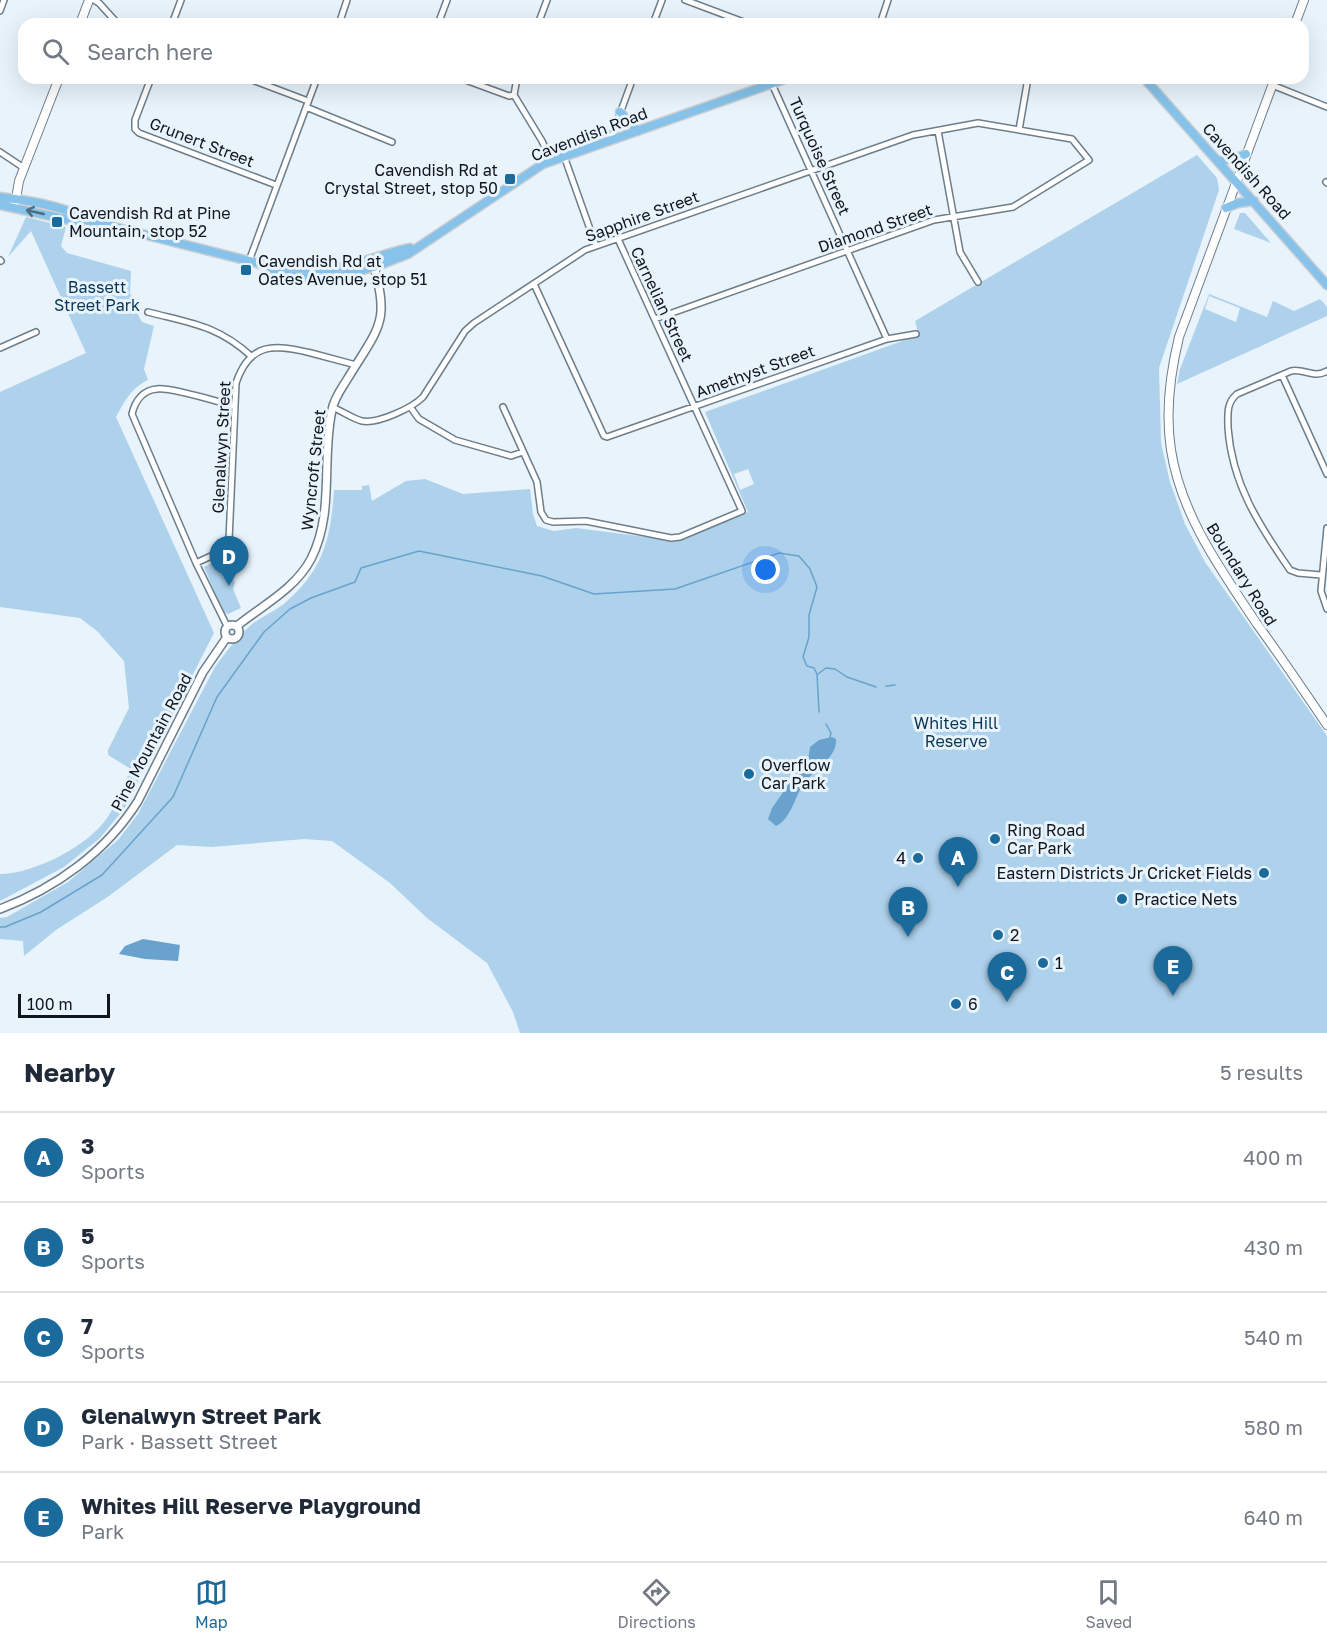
<!DOCTYPE html>
<meta charset="utf-8">
<style>
body{margin:0;font-family:"Golos Text",sans-serif;background:#f2f2f3;color:#1f2937}
.scale{position:absolute;left:18px;bottom:15px;width:92px;box-sizing:border-box;padding-left:6px;border:3px solid #10161b;border-top:0;font-size:16px;line-height:21px;white-space:nowrap;color:#10161b;-webkit-text-stroke:4px #e8f3fc;paint-order:stroke}
.you{position:absolute;left:766px;top:570px;width:21px;height:21px;margin:-15px;border:4px solid #fff;border-radius:50%;background:#1a73e8;box-shadow:0 0 0 9px #1a73e833}
.badge{display:grid;place-items:center;width:39px;height:39px;border-radius:50%;background:#1b6a9c;color:#fff;font-size:20px;font-weight:700}
.pin{position:absolute;translate:-50% -50px;filter:drop-shadow(0 2px 3px #0008)}
.pin::after{content:'';position:absolute;top:32px;width:21px;height:18px;background:inherit;clip-path:polygon(0 0,100% 0,50% 100%)}
.list{margin:0;padding:0;list-style:none}
h2{display:flex;justify-content:space-between;align-items:center;height:78px;margin:0;padding:0 24px;font-size:26px}
h2 small{font-size:20px;font-weight:400;color:#747a83}
.list li{display:grid;grid-template-columns:39px 1fr auto;gap:18px;align-items:center;box-sizing:border-box;height:90px;padding:0 24px;border-top:2px solid #e0e1e3}
.list b{display:block;font-size:22px;white-space:nowrap}
.list p{margin:0;font-size:20px;white-space:nowrap;color:#747a83}
.list em{font-size:20px;font-style:normal;color:#747a83}
.icon{flex:none;width:33px;height:33px;fill:none;stroke:currentColor;stroke-width:2;stroke-linecap:round;stroke-linejoin:round}
.map{position:relative;flex:none;width:1327px;height:1033px;overflow:hidden}
.search{position:absolute;background:#fff;box-shadow:0 6px 24px #0002;left:18px;right:18px;top:18px;height:66px;display:flex;align-items:center;gap:15px;box-sizing:border-box;padding:0 21px;border-radius:18px;color:#747a83;font-size:22px}
.sheet{height:528px;background:#fff}
nav{display:flex;justify-content:space-around;align-items:center;box-sizing:border-box;height:84px;border-top:2px solid #e0e1e3;background:#fff;font-size:16px;color:#747a83}
nav a{display:grid;justify-items:center;gap:3px}
nav .on{color:#1b6a9c}
.map>svg:first-child{display:block}
.green{fill:#aed1ec;fill-rule:evenodd}
.water{fill:#69a2cd}
.lines{fill:none;stroke-linecap:round;stroke-linejoin:round}
.stream{stroke:#69a2cd;stroke-width:1.5}
.minor-casing{stroke:#6d7e8b;stroke-width:8}
.tertiary-casing{stroke:#6d7e8b;stroke-width:10}
.secondary-casing{stroke:#6d7e8b;stroke-width:10}
.primary-casing{stroke:#cfd0d1;stroke-width:11}
.minor{stroke:#fff;stroke-width:5}
.tertiary{stroke:#fff;stroke-width:7}
.secondary{stroke:#fff;stroke-width:8}
.primary{stroke:#86c2e9;stroke-width:8}
.oneway{stroke:#4b6c82}
.poi-dot{fill:#1b6a9c;stroke:#e8f3fc;stroke-width:2}
.labels{text-anchor:middle;dominant-baseline:central;stroke-width:6;stroke-linejoin:round;paint-order:stroke}
.street-label{font-size:16px;fill:#10161b;stroke:#e8f3fc}
.poi-label{font-size:16px;fill:#10161b;stroke:#e8f3fc;text-anchor:start}
.park-label{font-size:16px;fill:#073652;stroke:#e8f3fc}
</style>
<div class="map">
<svg width="1327" height="1033" viewBox="0 0 1327 1033">
<rect width="100%" height="100%" fill="#e8f3fc"/>
<path class="green" d="M1197 155 1217 178 1219 190 1159 368 1161 443 1170 482 1185 524 1205 562 1327 736V1033H520L513 1012 487 963 427 918 390 883 332 841 304 839 212 847 177 845 109 896 56 930 24 956 23 941 0 939V918L7 917 68 882 118 840 138 814 215 667C226 652 237 637 251 625 262 616 276 611 286 602 323 570 331 538 334 490H362V486L369 485 372 501 406 481 425 479 463 494 530 489 533 514 537 526 554 531 576 528 678 541 748 512 705 412 919 335 915 321ZM748 469 754 484 740 490 734 474Z
M1240 213H1245L1271 243 1234 229Z
M26 217 66 227 61 246 67 253 131 271 130 294 140 306 137 313 142 322 154 326 144 369 148 380C131 388 125 401 116 417L214 633 124 809 100 838 64 867 0 901V874C34 874 91 845 109 815 118 801 124 784 131 769L108 755V750L129 708 124 661 97 631 80 618 0 607V392L86 353 31 231 8 257Z
M1209 294 1267 317 1273 301 1294 311 1320 299 1327 307V316L1177 384 1180 369ZM1209 296 1240 308 1236 322 1205 309Z
M222 558 235 583 233 589 241 608 228 614 223 612 204 567Z"/>
<path class="water" d="M832 737 836 739C838 757 814 770 804 783 795 796 791 819 776 826L768 819 772 808 801 767 808 761 810 747 819 740Z
M143 939 180 945 178 961 145 959 119 954 125 946Z"/>
<g class="lines">
<path class="stream" d="M818 674 826 668 835 669 847 677 876 687
M886 686 895 685
M826 724 831 733 830 737
M0 927H5L41 912 102 875 173 797 217 697 264 632 290 609 311 598 355 582 361 568 419 551 542 576 594 594 675 589 779 553 799 556 810 569 817 587 809 615V637L803 657 807 666 814 668 817 674 819 712"/>
<g class="minor-casing">
<path id="minor" d="M94 0 99 3 118 24
M685 0 749 24
M0 11 4 0
M172 24 181 0
M339 24 347 0
M438 24 447 0
M538 24 547 0
M653 24 662 0
M880 24 888 0
M151 78 135 120V129L139 133 276 185
M247 78 308 101
M460 78 509 96 514 95
M517 78 514 95 542 141 551 161
M772 84 887 339
M1272 85 1327 107
M306 107 392 142
M1019 130 1028 78
M938 131 960 252 978 282
M610 141 633 78
M0 152 24 168
M564 156 596 246
M1326 182 1327 183
M0 260 1 261
M249 261 317 78
M534 284 604 436 607 437 887 339 916 334
M148 312C190 323 217 325 251 356
M0 348 36 332
M1282 375 1327 474
M332 407C342 411 353 419 362 421 378 424 412 408 423 397L465 331 474 323 585 250 913 135 978 123 1072 139 1089 160 1013 207 934 220 655 319
M503 407 537 482 541 512 546 520 553 522 586 521 671 538 680 537 742 511 618 239
M411 408 419 419 455 440 511 456 523 452
M1327 528 1321 591 1327 609
M196 563 224 550 229 540 236 383C250 342 274 344 311 353 326 357 341 361 356 365
M1321 575 1298 573 1290 570C1259 525 1232 484 1228 428 1228 415 1226 403 1237 394L1291 371C1304 368 1314 379 1327 371
M227 626 196 563 132 414C135 401 143 390 157 389 171 387 218 402 234 406"/>
</g>
<g class="tertiary-casing">
<path id="tertiary" d="M225 632a7 7 0 1 1 14 0a7 7 0 1 1-14 0Z
M237 626C263 605 295 589 311 559 335 512 321 460 332 410 334 398 342 388 348 378 381 324 390 323 372 259
M0 909C56 888 106 852 138 801L203 672 227 637"/>
</g>
<g class="secondary-casing">
<path id="secondary" d="M80 24 89 0
M1295 24 1304 0
M1275 78 1179 337C1170 374 1165 412 1171 450 1181 515 1221 570 1257 624 1281 657 1304 691 1327 725
M15 204 19 181 59 78"/>
</g>
<g class="primary-casing">
<path id="primary" d="M1144 78 1327 285
M620 112 638 131
M1218 161 1234 159 1246 154
M0 197C26 200 65 206 87 220L269 266C287 264 305 271 324 270 354 267 381 254 410 248
M0 205 74 221 87 220
M1226 208 1238 203 1254 201
M269 266 277 272 288 275 317 279 340 276 374 267 408 254 543 164 788 78"/>
</g>
<use href="#minor" class="minor"/>
<use href="#tertiary" class="tertiary"/>
<use href="#secondary" class="secondary"/>
<use href="#primary" class="primary"/>
</g>
<defs><path id="oneway-shaft" d="M-6 0H5M1.5-3L5.5 0L1.5 3" fill="none" stroke-width="1.6" stroke-linecap="round" stroke-linejoin="round" transform="scale(1.5)"/></defs>
<use class="oneway" href="#oneway-shaft" transform="translate(35 212) rotate(-167)"/>
<g class="poi-dot">
<rect x="504" y="173" width="12" height="12" rx="3"/>
<rect x="51" y="216" width="12" height="12" rx="3"/>
<rect x="240" y="264" width="12" height="12" rx="3"/>
<circle cx="749" cy="774" r="6"/>
<circle cx="995" cy="839" r="6"/>
<circle cx="918" cy="858" r="6"/>
<circle cx="1264" cy="873" r="6"/>
<circle cx="1122" cy="899" r="6"/>
<circle cx="998" cy="935" r="6"/>
<circle cx="1043" cy="963" r="6"/>
<circle cx="956" cy="1004" r="6"/>
</g>
<g class="labels">
<g class="street-label">
<text transform="translate(589 134) rotate(-21)">Cavendish Road</text>
<text transform="translate(202 142) rotate(21)">Grunert Street</text>
<text transform="translate(820 156) rotate(66)">Turquoise Street</text>
<text transform="translate(1247 171) rotate(48)">Cavendish Road</text>
<text transform="translate(642 216) rotate(-20)">Sapphire Street</text>
<text transform="translate(875 228) rotate(-19)">Diamond Street</text>
<text transform="translate(662 304) rotate(65)">Carnelian Street</text>
<text transform="translate(755 371) rotate(-20)">Amethyst Street</text>
<text transform="translate(221 447) rotate(-87)">Glenalwyn Street</text>
<text transform="translate(313 470) rotate(-84)">Wyncroft Street</text>
<text transform="translate(1242 574) rotate(58)">Boundary Road</text>
<text transform="translate(151 742) rotate(-62)">Pine Mountain Road</text>
</g>
<g class="poi-label">
<text x="498" y="170" text-anchor="end">Cavendish Rd at<tspan x="498" dy="18">Crystal Street, stop 50</tspan></text>
<text x="69" y="213">Cavendish Rd at Pine<tspan x="69" dy="18">Mountain, stop 52</tspan></text>
<text x="258" y="261">Cavendish Rd at<tspan x="258" dy="18">Oates Avenue, stop 51</tspan></text>
<text x="761" y="765">Overflow<tspan x="761" dy="18">Car Park</tspan></text>
<text x="1007" y="830">Ring Road<tspan x="1007" dy="18">Car Park</tspan></text>
<text x="906" y="858" text-anchor="end">4</text>
<text x="1252" y="873" text-anchor="end">Eastern Districts Jr Cricket Fields</text>
<text x="1134" y="899">Practice Nets</text>
<text x="1010" y="935">2</text>
<text x="1055" y="963">1</text>
<text x="968" y="1004">6</text>
</g>
<g class="park-label">
<text x="97" y="287">Bassett<tspan x="97" dy="18">Street Park</tspan></text>
<text x="956" y="723">Whites Hill<tspan x="956" dy="18">Reserve</tspan></text>
</g>
</g>
</svg>
<div class="scale">100 m</div>
<div class="you"></div>
<div class="pin badge" style="left:958px;top:887px">A</div>
<div class="pin badge" style="left:908px;top:937px">B</div>
<div class="pin badge" style="left:1007px;top:1002px">C</div>
<div class="pin badge" style="left:229px;top:586px">D</div>
<div class="pin badge" style="left:1173px;top:996px">E</div>
<div class="search"><svg class="icon" aria-label="search" viewBox="0 0 24 24"><circle cx="10" cy="10" r="6"/><path d="M15 15l6 6"/></svg>Search here</div>
</div>
<section class="sheet">
<h2>Nearby<small>5 results</small></h2>
<ul class="list">
<li><span class="badge">A</span><div><b>3</b><p>Sports</p></div><em>400 m</em></li>
<li><span class="badge">B</span><div><b>5</b><p>Sports</p></div><em>430 m</em></li>
<li><span class="badge">C</span><div><b>7</b><p>Sports</p></div><em>540 m</em></li>
<li><span class="badge">D</span><div><b>Glenalwyn Street Park</b><p>Park · Bassett Street</p></div><em>580 m</em></li>
<li><span class="badge">E</span><div><b>Whites Hill Reserve Playground</b><p>Park</p></div><em>640 m</em></li>
</ul>
</section>
<nav>
<a class="on"><svg class="icon" aria-label="map" viewBox="0 0 24 24"><path d="M3 6l6-2 6 2 6-2v14l-6 2-6-2-6 2zM9 4v14M15 6v14"/></svg>Map</a>
<a><svg class="icon" aria-label="directions" viewBox="0 0 24 24"><path d="M12 3l9 9-9 9-9-9zM9 14v-3h6M13 9l2 2-2 2"/></svg>Directions</a>
<a><svg class="icon" aria-label="saved" viewBox="0 0 24 24"><path d="M7 4h10v16l-5-4-5 4z"/></svg>Saved</a>
</nav>
